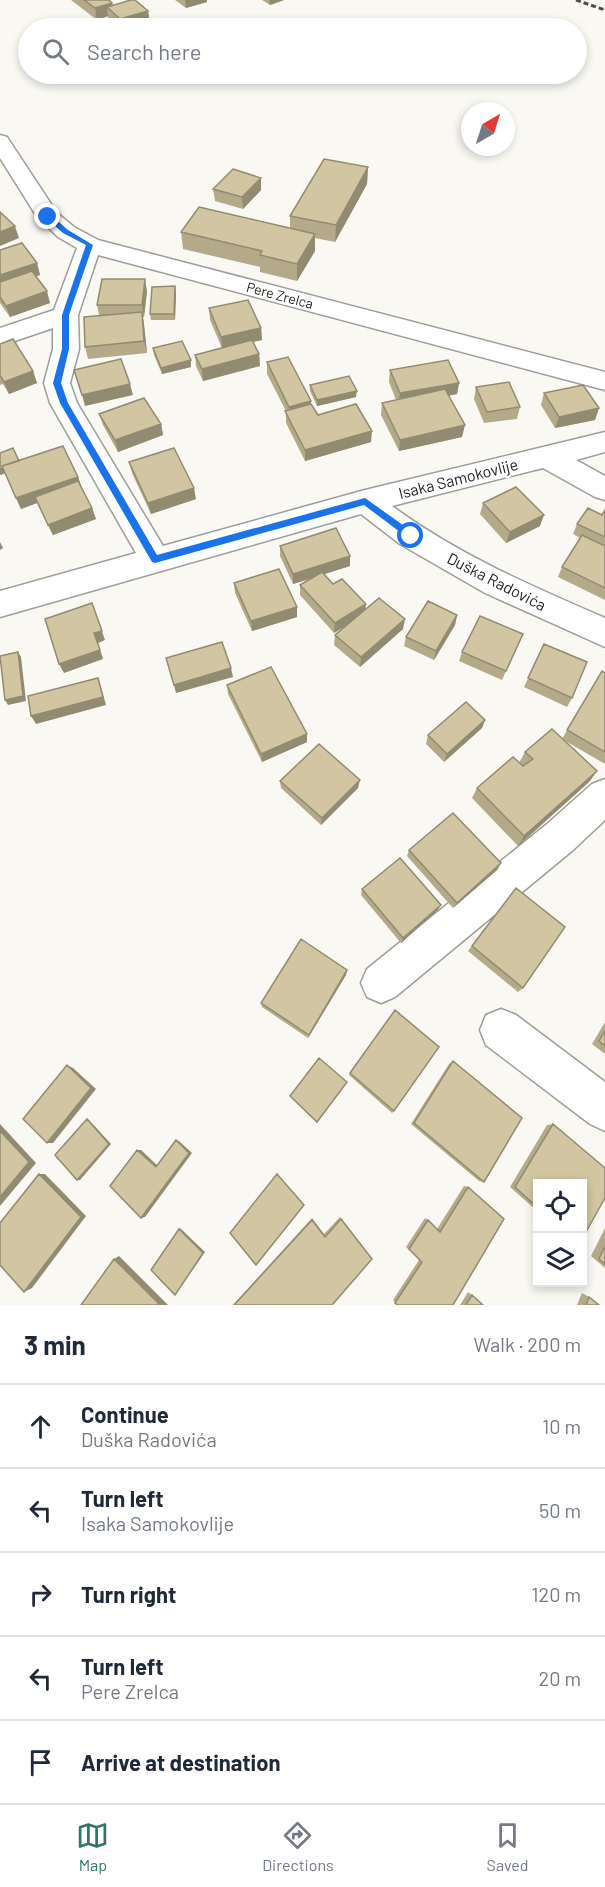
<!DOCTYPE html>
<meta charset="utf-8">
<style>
body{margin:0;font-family:Barlow,sans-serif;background:#f6f6f7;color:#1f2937}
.controls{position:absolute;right:18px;bottom:18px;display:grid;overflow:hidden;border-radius:0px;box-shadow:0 3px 9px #0003}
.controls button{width:54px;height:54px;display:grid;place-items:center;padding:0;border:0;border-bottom:2px solid #e0e1e3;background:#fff;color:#1f2937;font:30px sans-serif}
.compass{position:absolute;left:461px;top:102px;width:54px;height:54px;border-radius:50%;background:#fff;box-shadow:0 3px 9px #0003;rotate:39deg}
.stop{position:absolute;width:18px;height:18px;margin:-14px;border:4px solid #1a73e8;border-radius:50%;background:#fff}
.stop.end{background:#1a73e8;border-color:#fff;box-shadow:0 2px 6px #0008}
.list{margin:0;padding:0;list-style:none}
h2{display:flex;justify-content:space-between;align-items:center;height:78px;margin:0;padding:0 24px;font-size:26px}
h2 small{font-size:20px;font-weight:400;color:#747a83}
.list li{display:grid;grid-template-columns:39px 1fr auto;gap:18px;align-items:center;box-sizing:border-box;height:84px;padding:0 24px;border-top:2px solid #e0e1e3}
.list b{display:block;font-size:22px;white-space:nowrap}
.list p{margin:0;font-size:20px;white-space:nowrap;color:#747a83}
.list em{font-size:20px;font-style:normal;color:#747a83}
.icon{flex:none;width:33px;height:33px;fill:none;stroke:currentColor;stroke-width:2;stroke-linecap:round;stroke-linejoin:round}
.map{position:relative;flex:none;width:605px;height:1305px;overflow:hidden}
.search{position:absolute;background:#fff;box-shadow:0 3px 9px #0003;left:18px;right:18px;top:18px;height:66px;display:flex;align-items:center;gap:15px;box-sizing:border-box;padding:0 21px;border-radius:33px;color:#747a83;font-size:22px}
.sheet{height:498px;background:#fff}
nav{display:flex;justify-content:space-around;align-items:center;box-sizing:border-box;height:84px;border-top:2px solid #e0e1e3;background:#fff;font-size:16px;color:#747a83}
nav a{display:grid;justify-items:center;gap:3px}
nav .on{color:#337668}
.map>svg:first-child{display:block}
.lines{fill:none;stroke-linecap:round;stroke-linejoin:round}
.minor-casing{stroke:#9e9d99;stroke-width:3}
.minor{fill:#fff;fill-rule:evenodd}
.rail{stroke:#4e4d4b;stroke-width:3;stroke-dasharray:5 3;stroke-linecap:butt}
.wall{fill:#b4aa8a}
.shaded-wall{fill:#928b71}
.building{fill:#d1c6a1;stroke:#928b71;stroke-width:1.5}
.route{fill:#1a73e8}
.labels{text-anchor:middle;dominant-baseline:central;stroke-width:5;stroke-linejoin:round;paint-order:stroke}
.far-street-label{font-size:14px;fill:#1f1e1d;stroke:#fff}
.street-label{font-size:16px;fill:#1f1e1d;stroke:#fff}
</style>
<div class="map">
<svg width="605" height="1305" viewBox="0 0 605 1305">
<rect width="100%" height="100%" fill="#f9f8f3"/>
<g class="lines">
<g class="minor-casing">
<path id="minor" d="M0 135 7 137 57 213 74 227 98 240 605 372V390L98 255 78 315 79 349 70 383 77 403 163 546 365 490 605 432V452L576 460 605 476V500L595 497 543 468 392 506C457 554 531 586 605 618V647L485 593 400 544 361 514 0 617V591L136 553 50 403 44 383 53 349V328L0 346V328L54 310 77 248 58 237 37 217 0 158Z
M605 779V820L573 850 395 997 381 1003 367 997 361 983 367 969 547 824 592 784Z
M501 1009 516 1015 605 1082V1131L590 1124 486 1045 480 1030 486 1015Z"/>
</g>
<use href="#minor" class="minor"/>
<path class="rail" d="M576 0 605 10"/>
</g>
<path class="wall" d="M71 0H109L113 5 148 11 150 23 130 28H119L108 18V16L97 20Z
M175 0H207V2L186 8Z
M262 0H284L270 5Z
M368 167 367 184 335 242 315 238V251L297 281 260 272V267L183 249 181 232 290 228V216Z
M213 189 261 190 243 209 215 201Z
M0 250 37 263 40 275 36 276 50 303 10 317 0 303Z
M175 286 176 293 175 320H151L150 314Z
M147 291 144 317H143L147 353 88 359 85 347 99 316 97 305Z
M209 308 261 328 262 340 253 342 259 354 260 366 203 381 196 366 195 355 222 348 210 320Z
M0 344 33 371 37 383 9 394 3 384 0 385Z
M153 348 191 360V367L162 374 154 355Z
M267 362 311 404 318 415 371 442 305 461 286 423V411L267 374Z
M390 370 459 383 457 394 448 396 462 437 399 451 381 415 382 403 396 400 389 382Z
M310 385 356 397 317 406 310 391Z
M476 387 520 407 517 419 484 423 474 399Z
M544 393 599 408 595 420 555 428 541 405Z
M99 414 161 424 163 435 118 452 103 425Z
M0 453 19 461 78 477 82 488 92 508 96 519 53 535 37 503 21 509 5 473 0 475Z
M129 462 196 499 151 514 132 473Z
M483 503 540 526 506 543 480 514Z
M605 510V600L558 577 562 567 580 538 573 534 577 524 602 515Z
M280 546 350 556V566L324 574 333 584 365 609 403 629 360 667 334 645 335 635 347 625 334 633 300 595V585L310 579 293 584 280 556Z
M234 583 297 617 252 631 235 593Z
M457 615 455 625 434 660 404 646 406 637Z
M523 634 502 680 459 661 462 652Z
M544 644 572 698 567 707 524 687Z
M602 671 605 673V764L562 739Z
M227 685 307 734V742L262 762 228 694Z
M485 720 482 728 444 762 426 744 428 735Z
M525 752 597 771 589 782 518 846 472 798 477 788 519 763Z
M280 781 358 788 321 825 281 788Z
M409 850 501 863 497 870 453 908 407 856Z
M516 888 523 988 518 992 468 951Z
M362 889 438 910 401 943 361 895Z
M347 970 346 975 308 1038 262 1007 261 1003Z
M605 1022V1054L592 1044Z
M453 1061 484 1182 479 1181 411 1124 449 1064Z
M350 1073 394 1111 392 1113 349 1075Z
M553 1124 537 1184V1211L510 1187 547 1125Z
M464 1186 468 1187 397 1305 393 1300 419 1260 406 1247 425 1218 428 1220 437 1229Z
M340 1217 372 1259 332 1305H233L312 1218 324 1234Z
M605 1228V1268L591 1256Z
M468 1292 472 1295 483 1305H460Z
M582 1293 589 1297 599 1305H577Z"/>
<path class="shaded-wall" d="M185 0H207V2L186 8Z
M269 0H284L270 5Z
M112 3 114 14 107 7 108 16 97 20 95 8Z
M148 11 150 23 130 28H122L120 19Z
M368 167 367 184 335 242 336 225Z
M261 178V190L243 209 242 197Z
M15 226 19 238 0 246V232Z
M315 234V251L297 281V264Z
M37 263 40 275 2 288 0 283V275Z
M145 279 147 291 144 317 142 305Z
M175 286 176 293 175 320 174 314Z
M47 291 50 303 10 317 6 306Z
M142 312 144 324 147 353 144 341Z
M261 328 262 340 222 348 221 337Z
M259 354 260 366 203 381 202 369Z
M191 360V367L162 374 161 368Z
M33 371 37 383 9 394 4 382Z
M459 383 457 394 398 405 400 393Z
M130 384 133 395 85 406 82 395Z
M357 391 356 397 317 406V400Z
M311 401V412L290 418 289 407Z
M599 408 595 420 555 428 559 417Z
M161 424 163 435 118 452 115 440Z
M465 425 462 437 399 451 400 440Z
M372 431 371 442 305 461V450Z
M19 462 22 468 0 475V469Z
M78 477 82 488 35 497 37 503 21 509 16 498Z
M194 488 196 499 151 514 148 503Z
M92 508 96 519 53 535 48 525Z
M544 515 540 526 506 543 510 532Z
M0 542 3 548 0 550Z
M350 556V566L293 584V574Z
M92 603 105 640 98 643 103 659 64 673 59 664 94 633Z
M366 604 365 614 334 633 335 623Z
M297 607V617L252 631 251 621Z
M457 615 455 625 434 660 436 651Z
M405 619 403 629 360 667 361 657Z
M18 652 21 657 26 701 8 705 5 700Z
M231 668 233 677 176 693 174 685Z
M98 678 101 687 106 705 36 724 31 716Z
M485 720 482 728 444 762 447 754Z
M307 734V742L262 762 261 754Z
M597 771 589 782 518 846 524 836Z
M360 780 358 788 321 825 322 818Z
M501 863 497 870 453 908 457 903Z
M441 905 438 910 401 943 403 938Z
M347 970 346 975 308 1038 309 1035Z
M67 1065 73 1068 96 1089 53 1143H47Z
M87 1119 89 1120 111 1144 80 1180H77Z
M0 1124 36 1163 0 1206Z
M176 1140 179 1141 192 1153 145 1217 141 1218Z
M137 1150H141L159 1167H156Z
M39 1174H45L86 1216 32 1288 24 1292Z
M180 1228 205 1252 175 1295 179 1229Z
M119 1256 168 1305H160L114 1259Z"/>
<path class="building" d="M84 0H109L112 3 95 8Z
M131 0H135L148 11 120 19 107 7Z
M324 159 368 167 336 225 290 216Z
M233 169 261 178 242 197 213 189Z
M199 207 315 234 297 264 260 255 262 251 181 232Z
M0 212 15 226 0 232Z
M22 243 37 263 0 275V250Z
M32 271 47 291 6 306 0 297V282Z
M102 279H145L142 305H97Z
M175 286 174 314H150L152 287Z
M248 300 261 328 221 337 209 308Z
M142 312 144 341 85 347 84 317Z
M13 339 33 371 4 382 0 375V344Z
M252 340 259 354 202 369 195 355Z
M182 341 191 360 161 368 153 348Z
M288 357 311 401 289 407 267 362Z
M121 359 130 384 82 395 74 370Z
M448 360 459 383 400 393 390 370Z
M349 376 357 391 317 400 310 385Z
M509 382 520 407 487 412 476 387Z
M583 385 599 408 559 417 544 393Z
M445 389 465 425 400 440 382 403Z
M144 398 161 424 115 440 99 414Z
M311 404 318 415 356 404 372 431 305 450 285 411Z
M63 446 78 477 16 498 2 466Z
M13 448 19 461 2 466 3 468 0 469V453Z
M174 448 194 488 148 503 129 462Z
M78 481 92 508 48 525 35 497Z
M516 487 544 515 510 532 483 503Z
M588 508 602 515 605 510V537L577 524Z
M336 528 350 556 293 574 280 546Z
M582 535 605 546V588L562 567Z
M279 569 297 607 251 621 234 583Z
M322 572 333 584 342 579 366 604 335 623 300 585Z
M379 598 405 619 361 657 335 635Z
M428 601 457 615 436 651 406 637Z
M92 603 102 631 94 633 100 650 59 664 45 619Z
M480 616 523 634 506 671 462 652Z
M222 642 231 668 174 685 166 658Z
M544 644 587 662 572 698 528 678Z
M18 652 23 696 5 700 0 656Z
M271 667 307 734 261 754 227 685Z
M602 671 605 673V752L567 730Z
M98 678 103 697 31 716 28 696Z
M466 702 485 720 447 754 428 735Z
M552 729 597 771 524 836 477 788 513 757 523 766 533 759 525 752Z
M319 744 360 780 322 818 280 781Z
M453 813 501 863 457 903 409 850Z
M400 858 441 905 403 938 362 889Z
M516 888 565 927 523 988 472 946Z
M301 939 347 970 309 1035 261 1003Z
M395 1010 439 1047 394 1111 350 1073Z
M605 1031V1046L599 1041Z
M319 1058 347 1082 317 1122 290 1096Z
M453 1061 522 1118 484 1182 414 1123Z
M67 1065 91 1088 47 1143 23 1119Z
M87 1119 109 1144 77 1180 55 1155Z
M553 1124 605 1168V1198L582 1239V1184H537V1207L515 1187Z
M0 1131 29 1162 0 1197Z
M176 1140 189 1153 141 1218 110 1186 137 1150 156 1167Z
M39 1174 81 1217 24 1292 0 1265V1223Z
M277 1174 304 1205 256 1265 230 1233Z
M468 1187 504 1219 453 1305H397L395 1303 422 1262 409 1249 428 1220 440 1232Z
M341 1219 372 1259 332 1305H234L312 1220 325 1237Z
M179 1229 203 1253 175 1295 151 1270Z
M605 1246V1264L599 1259Z
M114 1259 160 1305H81Z
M472 1295 483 1305H466Z
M589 1297 599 1305H586Z"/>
<path class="route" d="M46 215H51L68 230 93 245 69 315V349L61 383 68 403 157 555 365 498 414 533V538H408L364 505 155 563 152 562 60 403 53 383 62 349V315L86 245 63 233 46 218Z"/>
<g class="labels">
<g class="far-street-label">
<text transform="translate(280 295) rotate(15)">Pere Zrelca</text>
</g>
<g class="street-label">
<text transform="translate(458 478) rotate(-14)">Isaka Samokovlije</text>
<text transform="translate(497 581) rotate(27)">Duška Radovića</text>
</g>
</g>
</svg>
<div class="controls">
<button><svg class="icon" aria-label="locate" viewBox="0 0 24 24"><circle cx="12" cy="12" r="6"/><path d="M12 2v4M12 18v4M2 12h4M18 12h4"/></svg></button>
<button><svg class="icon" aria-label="layers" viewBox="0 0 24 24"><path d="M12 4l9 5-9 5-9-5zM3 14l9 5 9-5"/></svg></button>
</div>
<svg class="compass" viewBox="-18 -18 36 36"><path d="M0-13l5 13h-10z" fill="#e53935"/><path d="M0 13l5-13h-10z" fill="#747a83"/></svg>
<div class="stop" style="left:411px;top:536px"></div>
<div class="stop end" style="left:48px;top:217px"></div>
<div class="search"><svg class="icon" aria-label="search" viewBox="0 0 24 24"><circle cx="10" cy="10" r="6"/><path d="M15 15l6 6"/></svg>Search here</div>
</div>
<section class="sheet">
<h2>3 min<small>Walk · 200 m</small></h2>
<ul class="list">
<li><svg class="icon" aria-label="ahead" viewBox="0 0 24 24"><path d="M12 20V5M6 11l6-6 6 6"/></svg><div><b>Continue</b><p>Duška Radovića</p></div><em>10 m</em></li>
<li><svg class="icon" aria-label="left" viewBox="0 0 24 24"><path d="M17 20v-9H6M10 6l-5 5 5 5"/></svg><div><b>Turn left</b><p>Isaka Samokovlije</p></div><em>50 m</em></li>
<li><svg class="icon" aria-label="right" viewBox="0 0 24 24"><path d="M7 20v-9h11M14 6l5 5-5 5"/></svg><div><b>Turn right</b></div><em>120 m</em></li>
<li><svg class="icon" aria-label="left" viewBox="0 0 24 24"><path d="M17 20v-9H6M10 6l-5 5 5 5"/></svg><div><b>Turn left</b><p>Pere Zrelca</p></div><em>20 m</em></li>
<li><svg class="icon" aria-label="arrive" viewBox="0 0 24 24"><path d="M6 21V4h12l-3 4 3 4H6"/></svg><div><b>Arrive at destination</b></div></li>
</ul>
</section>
<nav>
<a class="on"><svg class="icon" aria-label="map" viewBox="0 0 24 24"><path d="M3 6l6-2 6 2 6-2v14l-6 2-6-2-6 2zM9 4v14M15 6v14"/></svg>Map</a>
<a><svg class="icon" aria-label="directions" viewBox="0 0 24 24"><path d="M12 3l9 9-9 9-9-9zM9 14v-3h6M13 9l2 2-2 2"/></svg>Directions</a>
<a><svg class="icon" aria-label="saved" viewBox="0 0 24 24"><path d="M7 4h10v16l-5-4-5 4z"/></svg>Saved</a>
</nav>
